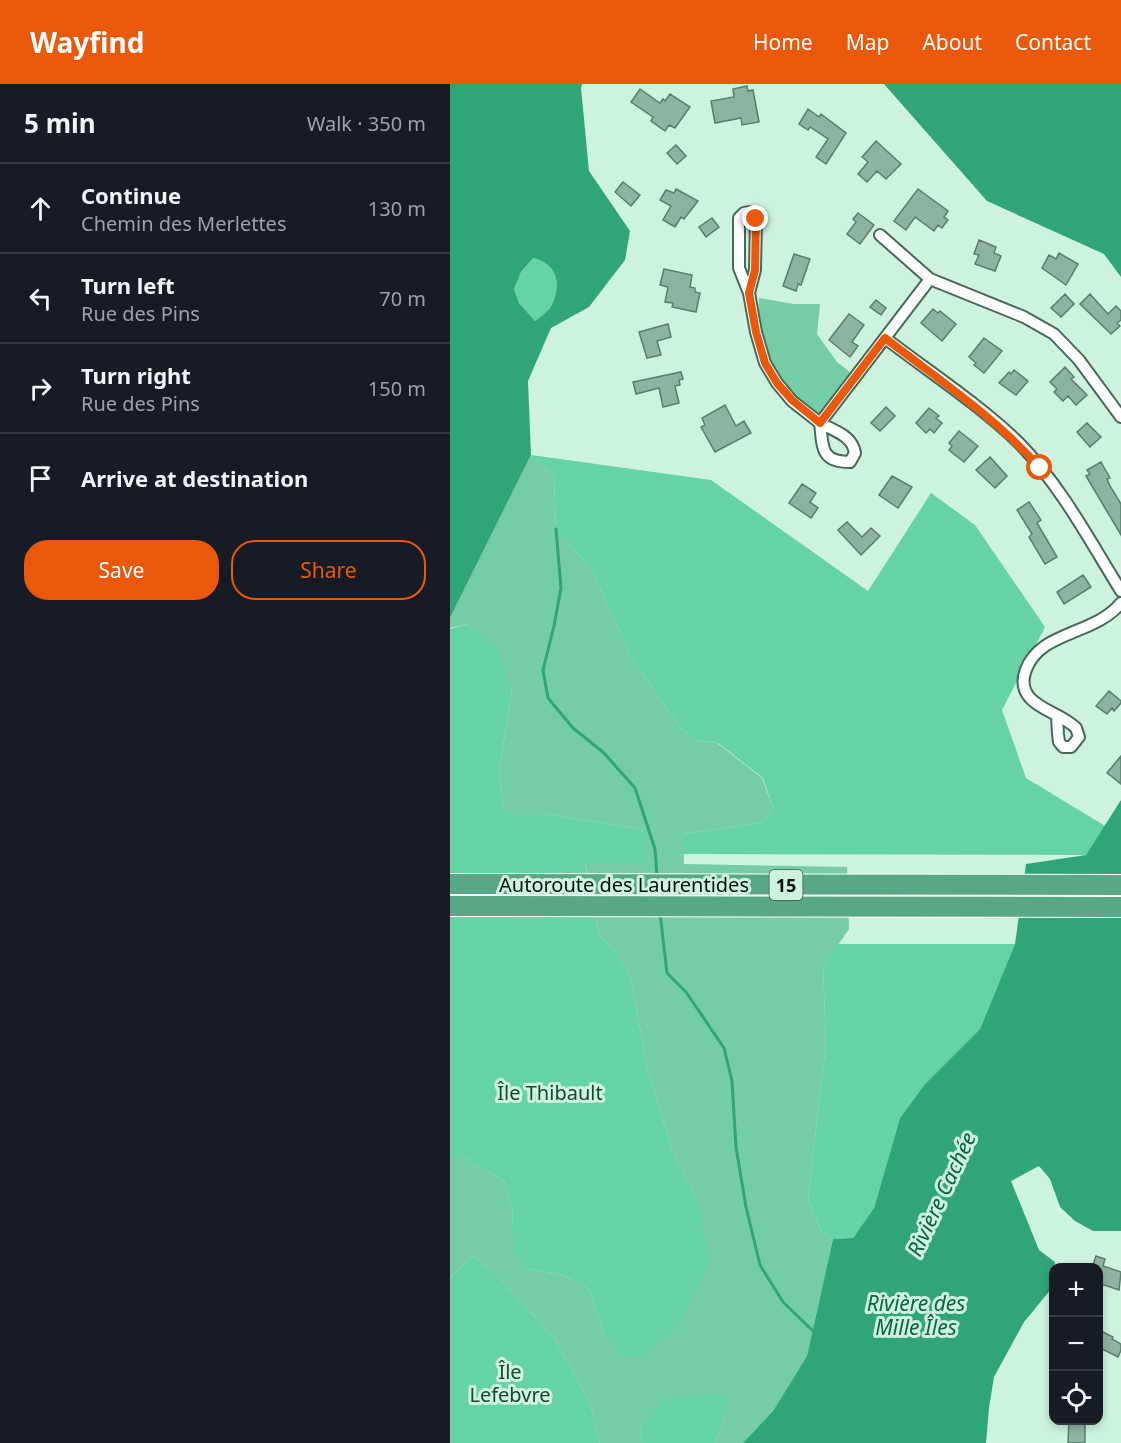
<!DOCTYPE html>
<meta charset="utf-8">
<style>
body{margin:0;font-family:"Noto Sans",sans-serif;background:#20242c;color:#f1f3f6}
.controls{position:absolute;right:18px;bottom:18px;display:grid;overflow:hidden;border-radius:12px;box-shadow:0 3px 9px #0003}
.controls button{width:54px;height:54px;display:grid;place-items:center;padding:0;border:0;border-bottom:2px solid #363941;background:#171b24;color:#f1f3f6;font:30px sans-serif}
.stop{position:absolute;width:18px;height:18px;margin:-14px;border:4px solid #ea580c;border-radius:50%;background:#fff}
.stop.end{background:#ea580c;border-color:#fff;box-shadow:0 2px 6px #0008}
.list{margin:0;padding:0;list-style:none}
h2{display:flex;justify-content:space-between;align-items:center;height:78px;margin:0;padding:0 24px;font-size:26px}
h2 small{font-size:20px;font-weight:400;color:#9ea1a6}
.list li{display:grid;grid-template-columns:39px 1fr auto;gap:18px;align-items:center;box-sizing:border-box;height:90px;padding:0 24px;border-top:2px solid #363941}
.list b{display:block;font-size:22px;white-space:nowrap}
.list p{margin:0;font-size:20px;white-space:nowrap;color:#9ea1a6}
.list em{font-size:20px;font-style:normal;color:#9ea1a6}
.actions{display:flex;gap:12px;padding:18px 24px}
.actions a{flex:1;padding:14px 0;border:2px solid #ea580c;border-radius:24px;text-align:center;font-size:21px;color:#ea580c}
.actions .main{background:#ea580c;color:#fff}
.icon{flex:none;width:33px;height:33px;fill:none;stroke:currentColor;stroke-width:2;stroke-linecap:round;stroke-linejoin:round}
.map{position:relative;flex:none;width:671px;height:1359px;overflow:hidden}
header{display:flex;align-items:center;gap:36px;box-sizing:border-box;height:84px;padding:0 30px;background:#ea580c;color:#fff}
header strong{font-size:28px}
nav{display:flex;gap:33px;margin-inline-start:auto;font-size:21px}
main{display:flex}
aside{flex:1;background:#171b24}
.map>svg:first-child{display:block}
.green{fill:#74cda5}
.forest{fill:#65d3a4}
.water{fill:#2fa578;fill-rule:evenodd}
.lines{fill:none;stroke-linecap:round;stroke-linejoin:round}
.stream{stroke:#2fa578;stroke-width:3}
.building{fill:#8fb3a1;stroke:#5a7d6c;stroke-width:1.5}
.street-casing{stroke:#476959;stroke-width:14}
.highway-casing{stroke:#fff;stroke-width:22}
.street{stroke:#fff;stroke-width:10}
.highway{stroke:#59a885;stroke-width:20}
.route{stroke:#ea580c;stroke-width:8}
.labels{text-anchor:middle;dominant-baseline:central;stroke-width:6;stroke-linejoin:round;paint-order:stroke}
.shield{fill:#cdf3df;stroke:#41564b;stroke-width:1.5}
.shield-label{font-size:18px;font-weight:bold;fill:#05120c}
.street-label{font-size:20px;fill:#05120c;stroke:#cdf3df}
.park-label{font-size:20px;fill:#174632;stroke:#cdf3df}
.water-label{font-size:21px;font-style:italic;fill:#0a6344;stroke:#cdf3df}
</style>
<header>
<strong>Wayfind</strong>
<nav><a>Home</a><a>Map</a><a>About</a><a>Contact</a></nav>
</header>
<main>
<aside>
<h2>5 min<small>Walk · 350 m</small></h2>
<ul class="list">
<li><svg class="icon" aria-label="ahead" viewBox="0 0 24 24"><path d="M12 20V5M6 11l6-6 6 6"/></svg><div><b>Continue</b><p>Chemin des Merlettes</p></div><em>130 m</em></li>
<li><svg class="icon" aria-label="left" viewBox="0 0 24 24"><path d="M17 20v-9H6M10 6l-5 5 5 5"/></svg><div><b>Turn left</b><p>Rue des Pins</p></div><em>70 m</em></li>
<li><svg class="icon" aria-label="right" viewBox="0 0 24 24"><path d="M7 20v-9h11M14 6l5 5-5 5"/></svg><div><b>Turn right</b><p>Rue des Pins</p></div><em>150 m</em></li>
<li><svg class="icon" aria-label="arrive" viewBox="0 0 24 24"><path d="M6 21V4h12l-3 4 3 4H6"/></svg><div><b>Arrive at destination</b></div></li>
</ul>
<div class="actions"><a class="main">Save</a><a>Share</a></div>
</aside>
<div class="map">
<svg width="671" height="1359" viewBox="0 0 671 1359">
<rect width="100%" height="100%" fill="#cdf3df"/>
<path class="green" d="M309 214 344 220H370L367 250 387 278 401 289 370 337 336 306 308 249Z
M81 371 104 393 106 445 142 486 181 573 229 642 245 656 267 659 312 694 323 724 311 739 233 750 234 780 397 783 399 845 373 883 376 959 358 1115 371 1147 383 1155 357 1272 323 1327 293 1359H265L276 1331 190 1345 192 1359H150L140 1319 105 1255 50 1195 24 1171 0 1194V1071H9L54 1097 63 1128 62 1140 77 1185 110 1190 139 1205 154 1249 247 1115 222 1066 197 982 180 891 166 867 149 851 135 779 196 780V746L95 730H61L53 721 49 687 62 606 17 540 0 544V534Z"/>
<path class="forest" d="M83 174C109 180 112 203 100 224 96 229 90 233 85 237L69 219 64 205 71 188Z
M81 371 261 396 418 507 481 409 525 441 595 543 552 626 576 694 655 742 636 771 233 770V750L311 739 323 724 313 694 268 659 245 656 229 642 181 573 142 486 106 445 104 393Z
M17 540 47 564 62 606 49 687 53 721 61 730H95L196 746V780H135L149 851 166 867 180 891 197 982 222 1066 247 1115 260 1179 228 1243 193 1271 172 1272 154 1249 139 1205 110 1190 77 1185 66 1170 62 1140 63 1128 54 1097 9 1071H0V545Z
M388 860H565L530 945 475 1000 450 1034 424 1124 403 1154 383 1155 371 1147 358 1115 376 959 373 883Z
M24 1171 50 1195 105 1255 140 1319 150 1359H0V1194Z
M246 1310 277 1311 276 1331 265 1359H192L190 1345 215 1315Z"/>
<path class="water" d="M0 0H132L131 4 139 87 180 147 175 176 139 223 101 244 78 297 81 371 0 534ZM83 174C109 180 112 203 100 224 96 229 90 233 85 237L69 219 64 205 71 188Z
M434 0H671V193L654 170 537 117Z
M671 716V1147H643L625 1137 610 1123 600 1095 589 1082 561 1097 589 1166 605 1178 602 1204 574 1238 544 1293 539 1324 536 1359H293L323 1327 357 1272 383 1155 403 1154 424 1124 450 1034 475 1000 530 945 565 860 576 780 636 771Z"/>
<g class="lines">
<path class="stream" d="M106 445 111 504 104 542 93 586 98 614 123 644 154 669 185 704 205 765 207 792
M210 829 217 889 236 908 274 964 282 997 286 1063 296 1123 310 1181 333 1218 363 1247"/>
</g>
<path class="building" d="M297 2 298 7 303 6 309 38 292 41 291 34 265 39 261 17 284 13 283 5Z
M190 5 210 19 213 15 215 17 220 10 240 23 225 44 219 41 215 47 201 37 203 33 181 18Z
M358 25 369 33 371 30 375 33 396 49 376 80 366 73 378 55 360 43 358 46 349 40Z
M426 57 451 80 436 95 427 87 417 98 408 90 418 78 412 73Z
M226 61 236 72 227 80 217 69Z
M173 98 190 111 181 122 165 108Z
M226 105 248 117 234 135 231 133 225 143 213 136 221 122 210 116 216 106 224 109Z
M468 105 498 127 494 133 498 136 492 144 488 141 484 147 465 133 456 146 444 137Z
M408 129 424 141 410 160 397 150 406 138 403 135Z
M262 134 269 143 256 153 249 143Z
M529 156 546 163 544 169 551 172 545 187 525 180 529 171 524 170Z
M609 169 628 180 616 201 592 184 599 171 606 175Z
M344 170 360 175 351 201 348 200 346 207 333 202Z
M214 185 242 191 240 203 245 204V208L250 209 246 228 222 223 223 219 215 218 218 203 210 201Z
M615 210 624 220 611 233 601 224Z
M640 210 658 230 666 222 671 227V236L667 239 670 242 661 250 630 220Z
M426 216 436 224 431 231 420 223Z
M483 225 488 229 490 227 506 240 492 257 471 239Z
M399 230 414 241 402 258 408 262 400 273 379 256Z
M218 240 221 253 207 257 211 271 197 274 189 248Z
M534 254 552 267 534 289 524 281 526 279 519 273Z
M615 283 624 293 621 295 637 311 626 321 618 312 613 317 604 308 607 305 600 298Z
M564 286 578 297 566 311 549 299 559 288 561 290Z
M231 288 233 295 229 296 230 301 225 302 229 319 213 323 209 304 186 310 183 298Z
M275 321 286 342 294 337 301 349 265 368 251 343 255 341 252 334Z
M436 323 445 332 430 347 421 339Z
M479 324 489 332 486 334 492 339 484 349 480 345 476 349 466 339Z
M637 339 651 353 640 363 627 348Z
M509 347 528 362 514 378 499 366 502 362 499 359Z
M540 373 557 392 545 404 526 386Z
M651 378 660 394 657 395 660 402 671 420V451L636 392 640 390 637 386Z
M442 392 462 403 448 424 429 411Z
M352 400 366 409 360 418 368 424 361 434 339 419Z
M579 418 591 436 587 439 607 473 595 480 579 453 582 450 567 426Z
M397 438 412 453 421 444 430 452 411 471 388 446Z
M633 491 641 503 614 520 607 508Z
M659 607 671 617V619L664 627 662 624 657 630 646 622Z
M671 672V700L657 689Z
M646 1172 655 1175 653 1182 671 1188 669 1206 648 1199V1184H642Z
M651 1247 663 1253 662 1255 671 1260V1266L668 1273 648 1263V1252Z
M619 1336H635V1359H618Z"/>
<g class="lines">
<g class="street-casing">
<path id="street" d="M430 151 480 195 574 233 604 250 629 276 671 333
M299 209 305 186 306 135 299 128 294 129 289 134V184L299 209 306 248 315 279 327 299 342 317 370 339 480 195
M435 254C478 287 530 321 569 359 611 402 640 457 671 507
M370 339C384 347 402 351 405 369L400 378C370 378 373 363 370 339Z
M607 632 608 650 609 658 613 663H621L629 653 626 644C613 631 592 627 580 614 565 597 579 573 595 562 619 546 651 543 671 519"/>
</g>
<g class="highway-casing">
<path id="highway" d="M0 800 671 801
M0 822 671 823"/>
</g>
<use href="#street" class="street"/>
<use href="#highway" class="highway"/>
</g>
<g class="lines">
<path class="route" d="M306 135 305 186 299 209 306 248 315 279 327 299 342 316 370 339 435 254C488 295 545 333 590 384"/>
</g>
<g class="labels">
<rect class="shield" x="319.5" y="786" width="33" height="30" rx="4.5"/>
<g class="shield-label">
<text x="336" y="801">15</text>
</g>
<g class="street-label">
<text x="174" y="800">Autoroute des Laurentides</text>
</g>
<g class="park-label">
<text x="100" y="1008">Île Thibault</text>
<text x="60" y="1287">Île<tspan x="60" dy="23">Lefebvre</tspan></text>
</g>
<g class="water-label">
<text transform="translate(491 1110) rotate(-65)">Rivière Cachée</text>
<text x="466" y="1219">Rivière des<tspan x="466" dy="24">Mille Îles</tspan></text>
</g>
</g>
</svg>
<div class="controls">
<button>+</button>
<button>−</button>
<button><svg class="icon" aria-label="locate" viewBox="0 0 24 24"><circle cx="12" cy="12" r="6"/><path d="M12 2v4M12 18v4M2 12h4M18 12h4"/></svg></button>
</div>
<div class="stop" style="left:590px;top:384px"></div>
<div class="stop end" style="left:306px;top:135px"></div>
</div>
</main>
